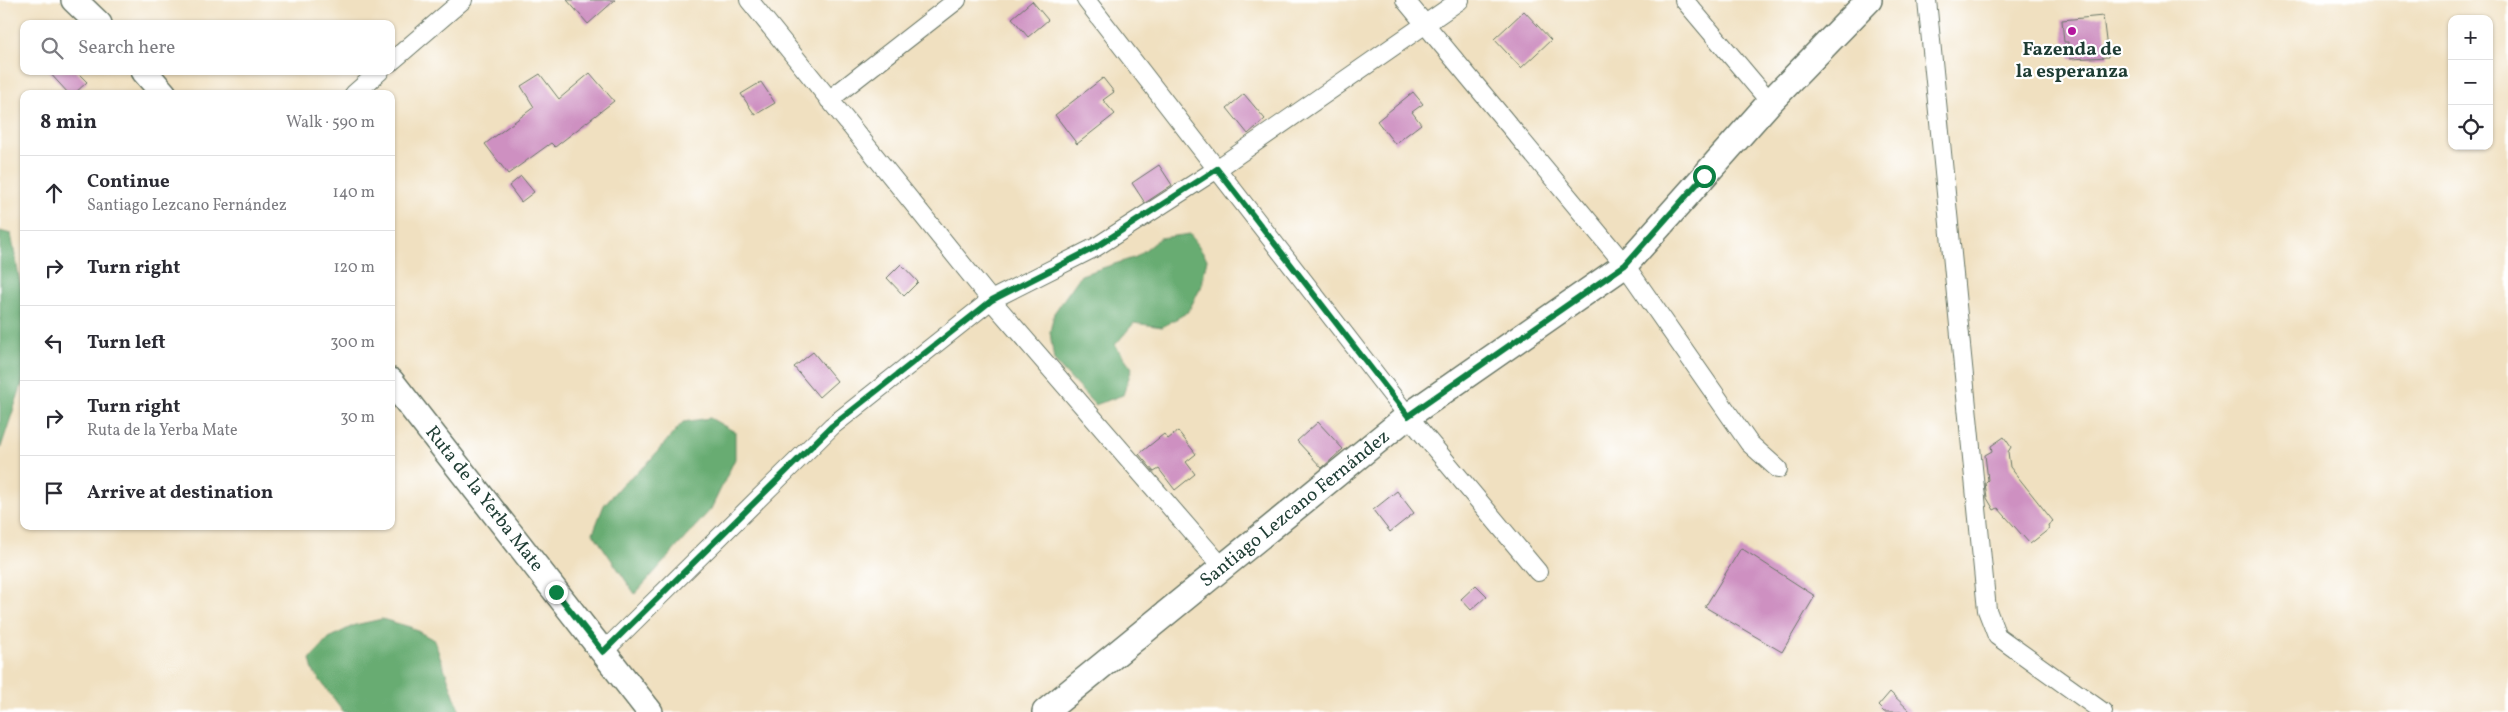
<!DOCTYPE html>
<meta charset="utf-8">
<style>
body{margin:0;font-family:Vollkorn,serif;background:#f2f2f3;color:#2b2b33}
.controls{position:absolute;right:15px;top:15px;display:grid;overflow:hidden;border-radius:10px;box-shadow:0 1px 4px #0004}
.controls button{width:45px;height:45px;display:grid;place-items:center;padding:0;border:0;border-bottom:1px solid #e1e1e2;background:#fff;color:#2b2b33;font:25px sans-serif}
.stop{position:absolute;width:15px;height:15px;margin:-11px;border:4px solid #0b8043;border-radius:50%;background:#fff}
.stop.end{background:#0b8043;border-color:#fff;box-shadow:0 1px 5px #0008}
.list{margin:0;padding:0;list-style:none}
h2{display:flex;justify-content:space-between;align-items:center;height:65px;margin:0;padding:0 20px;font-size:21px}
h2 small{font-size:16px;font-weight:400;color:#7c7c81}
.list li{display:grid;grid-template-columns:32px 1fr auto;gap:15px;align-items:center;box-sizing:border-box;height:75px;padding:0 20px;border-top:1px solid #e1e1e2}
.list b{display:block;font-size:19px;white-space:nowrap}
.list p{margin:0;font-size:16px;white-space:nowrap;color:#7c7c81}
.list em{font-size:16px;font-style:normal;color:#7c7c81}
.icon{flex:none;width:28px;height:28px;fill:none;stroke:currentColor;stroke-width:2;stroke-linecap:round;stroke-linejoin:round}
.map{position:relative;flex:none;width:2508px;height:712px;overflow:hidden}
.search{position:absolute;background:#fff;box-shadow:0 1px 4px #0004;left:20px;top:20px;width:375px;height:55px;display:flex;align-items:center;gap:12px;box-sizing:border-box;padding:0 18px;border-radius:10px;color:#7c7c81;font-size:19px}
.panel{position:absolute;background:#fff;box-shadow:0 1px 4px #0004;left:20px;top:90px;width:375px;height:440px;border-radius:10px}
.map>svg:first-child{display:block}
.forest{fill:#68ac72;stroke:#447453}
.building{fill:#ce90c1}
.lines{fill:none;stroke-linecap:round;stroke-linejoin:round}
.street-casing{stroke:#687665;stroke-width:20}
.secondary-casing{stroke:#687665;stroke-width:28}
.street{stroke:#fff;stroke-width:18}
.secondary{stroke:#fff;stroke-width:25}
.route{stroke:#0b8043;stroke-width:6}
.poi-dot{fill:#b5179e;stroke:#fff;stroke-width:2}
.labels{text-anchor:middle;dominant-baseline:central;stroke-width:4.5;stroke-linejoin:round;paint-order:stroke}
.poi-label{font-size:19px;font-weight:bold;fill:#1f3d34;stroke:#fff}
.street-label{font-size:19px;fill:#1f3d34;stroke:#fff}
</style>
<div class="map">
<svg width="2508" height="712" viewBox="0 0 2508 712">
<rect width="100%" height="100%" fill="#fff"/>
<filter id="ink" filterUnits="userSpaceOnUse"><feTurbulence type="fractalNoise" baseFrequency=".02" numOctaves="2"/><feDisplacementMap in="SourceGraphic" scale="10" xChannelSelector="R" yChannelSelector="G"/><feConvolveMatrix kernelMatrix="1 2 1 2 8 2 1 2 1" color-interpolation-filters="sRGB"/></filter>
<filter id="wash" filterUnits="userSpaceOnUse"><feTurbulence type="fractalNoise" baseFrequency=".0096" numOctaves="4" result="noise"/><feDisplacementMap in="SourceGraphic" scale="20" xChannelSelector="R" yChannelSelector="G"/><feGaussianBlur stdDeviation="1.12" result="paint"/><feColorMatrix in="noise" values="0 0 0 0 0 0 0 0 0 0 0 0 0 0 0 0 0 1.4 0 .05"/><feComposite in="paint" operator="in"/></filter>
<g filter="url(#wash)">
<rect width="100%" height="100%" fill="#f0e0c0"/>
<path class="forest" d="M0 231 11 234 24 304V378L0 450Z
M1190 234 1207 259 1201 287 1188 312 1162 327 1134 323 1115 345 1132 368 1123 395 1095 405 1054 361 1050 332 1054 313 1081 275 1136 257 1160 238Z
M710 418 735 432V459L711 509 635 594 593 533 604 505 623 483 645 466 683 422Z
M382 619 410 627 434 640 460 712H344L313 671 310 659 329 638 355 625Z"/>
<g id="blocks">
<path class="building" d="M567 0H615L588 24Z
M1032 1 1048 20 1028 37 1012 18Z
M1524 11 1551 40 1521 68 1494 39Z
M2103 16 2108 57 2070 59 2068 42H2064L2062 20Z
M48 71H76L87 82 74 94H69Z
M590 73 614 101 555 147 551 143 508 174 485 144 534 107 521 86 540 74 559 99Z
M1103 78 1114 92 1103 100 1115 114 1077 144 1055 115Z
M761 82 775 103 755 115 741 94Z
M1413 92 1423 104 1412 112 1421 124 1395 144 1377 121Z
M1244 94 1265 119 1248 134 1227 108Z
M1159 165 1172 185 1145 203 1132 183Z
M521 176 534 192 521 202 509 186Z
M901 264 918 282 904 296 887 278Z
M813 352 837 381 819 397 794 367Z
M1318 422 1343 449 1322 468 1297 441Z
M1178 431 1196 454 1186 462 1195 474 1175 490 1159 469 1154 472 1139 454 1164 434 1168 439Z
M2004 437 2011 447 2008 452 2010 467 2053 521 2048 525 2049 529 2030 544 1998 508 1994 510 1987 498 1985 483 1988 480 1985 455 1992 451 1991 446Z
M1397 491 1414 513 1390 532 1373 510Z
M1741 548 1815 596 1782 652 1705 607Z
M1476 585 1487 596 1471 610 1461 599Z
M1890 692 1911 712H1884L1878 706Z"/>
</g>
</g>
<g filter="url(#ink)">
<use href="#blocks" fill-opacity="0" stroke="#687665" stroke-width="1"/>
<g class="lines">
<g class="street-casing">
<path id="street" d="M749 0 991 300 1223 568
M1086 0 1408 416 1538 572
M1405 0 1625 265 1749 443 1778 469
M1684 0 1770 102
M1927 0 1987 610 1997 636 2103 712
M391 62 463 0
M354 94 380 71
M829 100 957 0
M603 652 832 426 991 300 1096 247 1217 169 1460 0"/>
</g>
<g class="secondary-casing">
<path id="secondary" d="M74 0 99 24
M144 71 164 94
M391 381 650 712
M1045 712 1408 416 1625 265 1770 102 1869 0"/>
</g>
<use href="#street" class="street"/>
<use href="#secondary" class="secondary"/>
</g>
</g>
<g class="lines" filter="url(#ink)">
<path class="route" d="M556 592 603 652 832 426 977 312 992 300 1096 247 1217 169 1408 416 1625 265 1704 176"/>
</g>
<circle class="poi-dot" cx="2072" cy="31" r="5"/>
<g class="labels">
<g class="poi-label">
<text x="2072" y="50">Fazenda de<tspan x="2072" dy="22">la esperanza</tspan></text>
</g>
<g class="street-label">
<text transform="translate(484 499) rotate(52)">Ruta de la Yerba Mate</text>
<text transform="translate(1295 509) rotate(-39)">Santiago Lezcano Fernández</text>
</g>
</g>
</svg>
<div class="controls">
<button>+</button>
<button>−</button>
<button><svg class="icon" aria-label="locate" viewBox="0 0 24 24"><circle cx="12" cy="12" r="6"/><path d="M12 2v4M12 18v4M2 12h4M18 12h4"/></svg></button>
</div>
<div class="stop" style="left:1704px;top:176px"></div>
<div class="stop end" style="left:556px;top:592px"></div>
<div class="search"><svg class="icon" aria-label="search" viewBox="0 0 24 24"><circle cx="10" cy="10" r="6"/><path d="M15 15l6 6"/></svg>Search here</div>
<section class="panel">
<h2>8 min<small>Walk · 590 m</small></h2>
<ul class="list">
<li><svg class="icon" aria-label="ahead" viewBox="0 0 24 24"><path d="M12 20V5M6 11l6-6 6 6"/></svg><div><b>Continue</b><p>Santiago Lezcano Fernández</p></div><em>140 m</em></li>
<li><svg class="icon" aria-label="right" viewBox="0 0 24 24"><path d="M7 20v-9h11M14 6l5 5-5 5"/></svg><div><b>Turn right</b></div><em>120 m</em></li>
<li><svg class="icon" aria-label="left" viewBox="0 0 24 24"><path d="M17 20v-9H6M10 6l-5 5 5 5"/></svg><div><b>Turn left</b></div><em>300 m</em></li>
<li><svg class="icon" aria-label="right" viewBox="0 0 24 24"><path d="M7 20v-9h11M14 6l5 5-5 5"/></svg><div><b>Turn right</b><p>Ruta de la Yerba Mate</p></div><em>30 m</em></li>
<li><svg class="icon" aria-label="arrive" viewBox="0 0 24 24"><path d="M6 21V4h12l-3 4 3 4H6"/></svg><div><b>Arrive at destination</b></div></li>
</ul>
</section>
</div>
